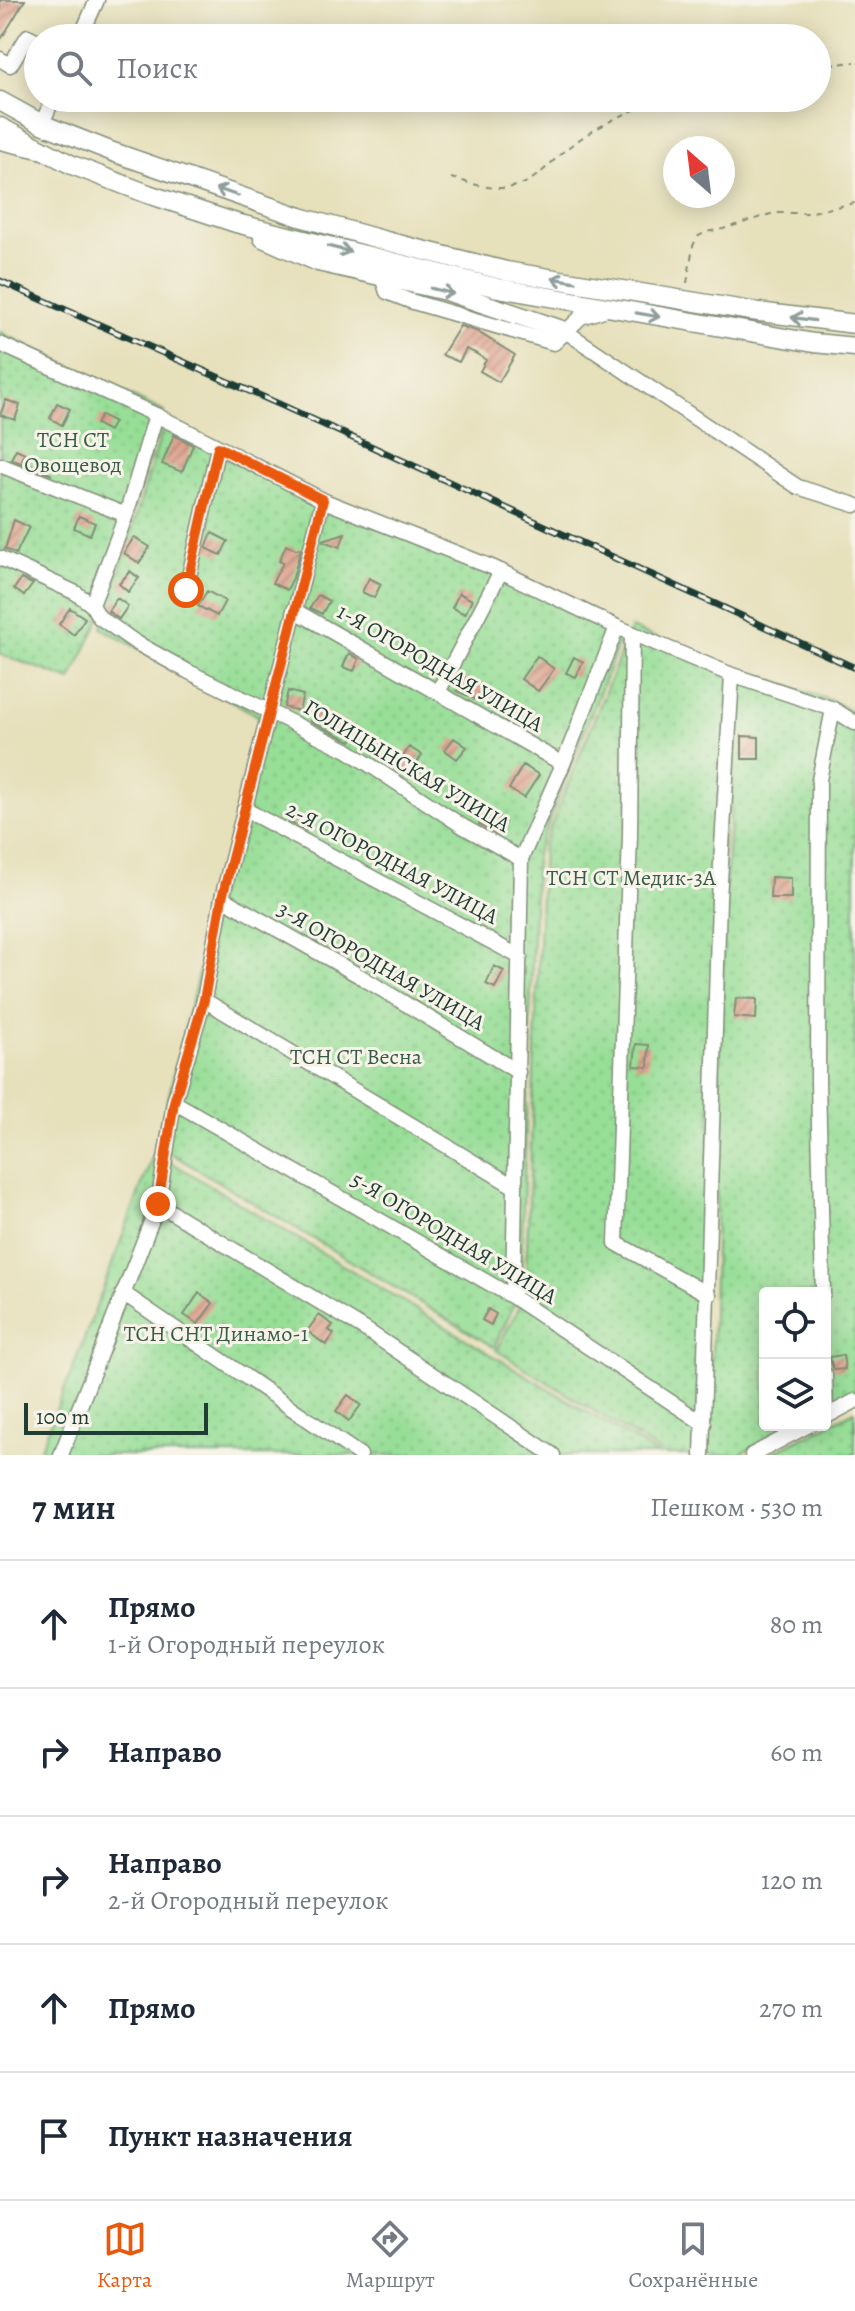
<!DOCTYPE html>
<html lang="ru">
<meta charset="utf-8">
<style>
body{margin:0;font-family:Alegreya,serif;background:#f2f2f3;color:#1f2937}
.controls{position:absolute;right:24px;bottom:24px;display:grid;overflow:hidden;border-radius:8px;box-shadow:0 4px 20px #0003}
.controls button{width:72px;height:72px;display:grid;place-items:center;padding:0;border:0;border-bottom:2px solid #e0e1e3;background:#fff;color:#1f2937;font:40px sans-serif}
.compass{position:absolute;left:663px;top:136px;width:72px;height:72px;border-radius:50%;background:#fff;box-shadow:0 4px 20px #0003;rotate:332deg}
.scale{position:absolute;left:24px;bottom:20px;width:184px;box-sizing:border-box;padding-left:8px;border:4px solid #1f3d34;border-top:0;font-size:22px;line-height:28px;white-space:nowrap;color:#1f3d34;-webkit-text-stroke:6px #f7f3e8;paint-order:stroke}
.stop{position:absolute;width:24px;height:24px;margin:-18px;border:6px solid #ea580c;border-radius:50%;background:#fff}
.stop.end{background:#ea580c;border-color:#fff;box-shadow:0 2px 8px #0008}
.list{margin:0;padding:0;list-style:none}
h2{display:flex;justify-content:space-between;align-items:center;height:104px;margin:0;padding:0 32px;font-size:34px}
h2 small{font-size:26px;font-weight:400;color:#747a83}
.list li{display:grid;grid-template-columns:52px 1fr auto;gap:24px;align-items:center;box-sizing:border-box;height:128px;padding:0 32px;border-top:2px solid #e0e1e3}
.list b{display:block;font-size:30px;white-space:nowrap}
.list p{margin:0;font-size:26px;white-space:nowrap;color:#747a83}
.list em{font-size:26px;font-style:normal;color:#747a83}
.icon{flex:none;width:44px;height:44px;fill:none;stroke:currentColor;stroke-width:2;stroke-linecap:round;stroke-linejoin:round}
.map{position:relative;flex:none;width:855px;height:1455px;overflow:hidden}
.search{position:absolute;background:#fff;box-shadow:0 4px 20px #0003;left:24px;right:24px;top:24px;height:88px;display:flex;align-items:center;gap:20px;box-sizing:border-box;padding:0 28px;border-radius:44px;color:#747a83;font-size:30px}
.sheet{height:744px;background:#fff}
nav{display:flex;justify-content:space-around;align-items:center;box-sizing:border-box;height:112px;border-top:2px solid #e0e1e3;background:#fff;font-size:22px;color:#747a83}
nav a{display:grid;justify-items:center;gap:4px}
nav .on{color:#ea580c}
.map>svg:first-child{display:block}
.green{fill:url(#green-dots);stroke:#5b8e66;stroke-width:2}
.building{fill:url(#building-hatch)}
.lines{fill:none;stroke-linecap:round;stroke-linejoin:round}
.minor-casing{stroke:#828e78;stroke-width:17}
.major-casing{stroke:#828e78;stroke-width:21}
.path{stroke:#828e78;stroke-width:2;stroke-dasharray:6 6;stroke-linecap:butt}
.minor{stroke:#fff;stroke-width:14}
.major{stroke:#fff;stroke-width:18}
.rail-casing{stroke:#1f3d34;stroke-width:7}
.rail{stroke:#f7f3e8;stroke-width:4;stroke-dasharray:12;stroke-linecap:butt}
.oneway{stroke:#8f9e9a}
.route{stroke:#ea580c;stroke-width:10}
.labels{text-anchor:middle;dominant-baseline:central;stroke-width:6;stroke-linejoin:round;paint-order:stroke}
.park-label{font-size:22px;fill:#375d48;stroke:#f7f3e8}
.street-label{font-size:22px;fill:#1f3d34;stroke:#f7f3e8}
</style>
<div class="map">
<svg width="855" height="1455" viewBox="0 0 855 1455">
<defs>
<pattern id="green-dots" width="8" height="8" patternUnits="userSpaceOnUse" patternTransform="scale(2)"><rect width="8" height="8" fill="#97de97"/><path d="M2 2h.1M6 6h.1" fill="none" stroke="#82bf83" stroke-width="1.8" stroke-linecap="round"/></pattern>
<pattern id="building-hatch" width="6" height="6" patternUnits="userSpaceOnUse" patternTransform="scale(2)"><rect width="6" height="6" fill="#dfa38f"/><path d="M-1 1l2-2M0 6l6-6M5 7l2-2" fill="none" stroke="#b48676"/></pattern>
</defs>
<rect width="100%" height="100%" fill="#f7f3e8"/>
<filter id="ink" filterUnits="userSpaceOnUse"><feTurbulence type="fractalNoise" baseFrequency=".0125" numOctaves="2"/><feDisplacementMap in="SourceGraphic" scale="16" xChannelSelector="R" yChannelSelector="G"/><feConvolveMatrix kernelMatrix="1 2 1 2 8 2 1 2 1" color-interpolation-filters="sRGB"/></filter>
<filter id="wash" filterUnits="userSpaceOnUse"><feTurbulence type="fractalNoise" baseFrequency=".006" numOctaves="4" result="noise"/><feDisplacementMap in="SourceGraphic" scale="32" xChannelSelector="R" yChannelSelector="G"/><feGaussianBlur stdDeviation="1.8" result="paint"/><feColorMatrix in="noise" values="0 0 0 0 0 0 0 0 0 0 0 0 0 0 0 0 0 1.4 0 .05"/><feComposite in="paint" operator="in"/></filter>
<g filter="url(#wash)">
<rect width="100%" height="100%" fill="#e6e0bb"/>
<path class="green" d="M0 332 164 412 97 625 71 680 0 654Z
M163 428 334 510 506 578 622 635 536 854 520 1292 494 1347 157 1145 260 717 102 628Z
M631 628 731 669 695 1455H665L496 1350 525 1297 543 846Z
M740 671 832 701 855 714V1393L825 1409V1293H765V1425H794L738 1455H709L725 896Z
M154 1152 659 1455H38L74 1366Z
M855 1411V1455H768Z"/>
<g id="blocks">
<path class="building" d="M0 0H25L0 41Z
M460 326 476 331 515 355 499 382 480 371 486 360 475 353 466 349 459 362 442 355Z
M6 400 20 405 15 420 0 415Z
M57 403 70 409 62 425 50 418Z
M101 415 114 422 109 431 96 424Z
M174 435 193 445 182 472 162 464Z
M16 449 25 453 22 460 52 475 11 459Z
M79 516 95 523 90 535 74 528Z
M14 520 29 527 16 554 5 549Z
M212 533 228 541 221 555 206 548Z
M345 533 340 547 323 541V540Z
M134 537 150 547 139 563 124 553Z
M286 545 296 549 301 548 293 578 287 590 272 583 283 563 279 561Z
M130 571 139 578 128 592 119 584Z
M369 578 381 584 374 598 362 592Z
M21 579 33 584 24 596 14 589Z
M207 591 225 601 217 616 198 606Z
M459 593 472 600 465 614 452 608Z
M318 595 329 601 322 614 310 608Z
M117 598 128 606 119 619 108 611Z
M70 608 85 618 74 635 59 624Z
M349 653 359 659 354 671 343 667Z
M537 656 554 669 538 691 521 679Z
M574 657 583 662 576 677 566 673Z
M464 678 485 688 479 701 457 691Z
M288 691 303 695 299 711 284 707Z
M318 708 358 729 351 741 310 721Z
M742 736 759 737V759H742Z
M454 738 467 747 457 759 445 750Z
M409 747 422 755 410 774 397 766Z
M523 765 539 775 524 798 509 789Z
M487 811 505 822 497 834 479 824Z
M293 814 310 823 306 831 289 822Z
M771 877 791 878V898H770Z
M494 966 504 971 495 988 486 984Z
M736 998 757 999 756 1019 734 1017Z
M636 1044 649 1045 648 1067 634 1066Z
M199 1293 213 1303 198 1324 184 1315Z
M488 1309 496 1314 491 1325 482 1320Z
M319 1315 333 1325 329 1330 334 1334 326 1345 307 1331Z
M843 1355 845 1369 834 1370 829 1357Z
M348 1395 361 1405 349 1421 336 1411Z"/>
</g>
</g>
<g filter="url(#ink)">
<use href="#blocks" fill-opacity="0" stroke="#828e78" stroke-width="2"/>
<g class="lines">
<g class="minor-casing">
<path id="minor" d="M80 38 97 0
M0 59 10 65 28 36 38 41
M42 124 53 98
M0 142 39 151
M382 277 387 292 410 301 554 343 581 317 607 309
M565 331 798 487 855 505
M0 344 156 415 327 502 494 568 617 627 732 675 833 709 855 723
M0 465 126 515
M0 558 76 593 92 605 99 617 135 642 187 671 347 750 464 827 521 859
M186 590 218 447
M92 605 126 515 156 415
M294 610 563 764
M632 634 630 835 616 1243 709 1295
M438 692 501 571
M244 809 520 957
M222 898 358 975 518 1072
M204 1000 515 1187
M174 1102 513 1297 704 1424
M158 1204 366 1330 553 1455
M123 1293 360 1455
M823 1293 818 1081 819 780 833 709
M513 1297 521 859 563 764 617 627
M825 1375 826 1416
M825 1417 855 1401
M61 1455 158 1204 174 1102 204 1000 222 898 323 500
M702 1455 719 899 732 675
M752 1455 809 1425"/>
</g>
<g class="major-casing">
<path id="major" d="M0 101 42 124 113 152 300 217 386 241 506 271 751 311 855 324
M0 127 72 165 148 194 236 223 498 288 814 343 855 347
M263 238 318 262 446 291 565 331"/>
</g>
<path class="path" d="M817 66 855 62
M451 178C471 183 492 191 512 187 536 184 554 157 573 144 600 124 631 111 662 98
M687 283 693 246 697 237 706 232 723 229 774 213H808L855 203"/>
<use href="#minor" class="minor"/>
<use href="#major" class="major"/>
<g class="rail-casing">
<path id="rail" d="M0 281 281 405 855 668"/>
</g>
<use href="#rail" class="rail"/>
</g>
<defs><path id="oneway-shaft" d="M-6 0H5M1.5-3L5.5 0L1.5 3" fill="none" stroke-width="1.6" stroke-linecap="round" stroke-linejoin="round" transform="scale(2)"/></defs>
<g class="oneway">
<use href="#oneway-shaft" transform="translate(227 192) rotate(-161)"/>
<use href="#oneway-shaft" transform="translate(339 249) rotate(14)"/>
<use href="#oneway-shaft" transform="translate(564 280) rotate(-171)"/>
<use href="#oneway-shaft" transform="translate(442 291) rotate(14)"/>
<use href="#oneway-shaft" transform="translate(648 315) rotate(10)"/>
<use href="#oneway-shaft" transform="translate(803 319) rotate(-172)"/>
</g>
</g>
<g class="lines" filter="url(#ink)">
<path class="route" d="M158 1204 174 1102 204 1000 222 898 323 500 218 447 186 590"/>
</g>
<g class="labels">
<g class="park-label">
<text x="73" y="440">ТСН СТ<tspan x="73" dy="25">Овощевод</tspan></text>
<text x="631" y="878">ТСН СТ Медик-3А</text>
<text x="356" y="1057">ТСН СТ Весна</text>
<text x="216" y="1334">ТСН СНТ Динамо-1</text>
</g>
<g class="street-label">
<text transform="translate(440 668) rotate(30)">1-Я ОГОРОДНАЯ УЛИЦА</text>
<text transform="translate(407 766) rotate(31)">ГОЛИЦЫНСКАЯ УЛИЦА</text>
<text transform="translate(392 863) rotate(28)">2-Я ОГОРОДНАЯ УЛИЦА</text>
<text transform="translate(381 966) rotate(30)">3-Я ОГОРОДНАЯ УЛИЦА</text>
<text transform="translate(454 1238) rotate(31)">5-Я ОГОРОДНАЯ УЛИЦА</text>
</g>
</g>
</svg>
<div class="controls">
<button><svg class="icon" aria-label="locate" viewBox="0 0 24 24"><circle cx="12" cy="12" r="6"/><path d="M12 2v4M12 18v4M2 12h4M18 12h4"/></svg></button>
<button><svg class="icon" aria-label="layers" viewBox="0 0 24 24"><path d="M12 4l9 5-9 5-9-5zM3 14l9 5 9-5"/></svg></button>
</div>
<svg class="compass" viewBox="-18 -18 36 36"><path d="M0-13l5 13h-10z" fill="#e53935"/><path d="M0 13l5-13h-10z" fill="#747a83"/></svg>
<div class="scale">100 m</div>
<div class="stop" style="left:186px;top:590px"></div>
<div class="stop end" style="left:158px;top:1204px"></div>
<div class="search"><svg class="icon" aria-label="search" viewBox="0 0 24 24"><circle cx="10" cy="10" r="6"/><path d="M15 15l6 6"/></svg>Поиск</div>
</div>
<section class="sheet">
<h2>7 мин<small>Пешком · 530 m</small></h2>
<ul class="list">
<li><svg class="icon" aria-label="ahead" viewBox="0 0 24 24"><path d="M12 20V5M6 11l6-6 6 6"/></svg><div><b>Прямо</b><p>1-й Огородный переулок</p></div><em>80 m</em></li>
<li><svg class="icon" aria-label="right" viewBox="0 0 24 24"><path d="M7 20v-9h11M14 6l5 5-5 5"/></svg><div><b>Направо</b></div><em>60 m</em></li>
<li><svg class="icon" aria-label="right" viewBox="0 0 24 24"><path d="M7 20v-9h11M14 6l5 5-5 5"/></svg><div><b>Направо</b><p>2-й Огородный переулок</p></div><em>120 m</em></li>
<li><svg class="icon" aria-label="ahead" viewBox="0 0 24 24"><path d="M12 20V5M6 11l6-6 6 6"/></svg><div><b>Прямо</b></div><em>270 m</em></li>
<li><svg class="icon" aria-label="arrive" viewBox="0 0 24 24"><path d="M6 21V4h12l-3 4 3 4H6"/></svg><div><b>Пункт назначения</b></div></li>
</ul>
</section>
<nav>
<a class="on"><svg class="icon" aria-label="map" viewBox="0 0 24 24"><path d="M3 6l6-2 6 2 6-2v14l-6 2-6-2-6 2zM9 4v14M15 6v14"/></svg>Карта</a>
<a><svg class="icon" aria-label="directions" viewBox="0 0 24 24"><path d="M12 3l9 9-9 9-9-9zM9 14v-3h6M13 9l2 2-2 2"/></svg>Маршрут</a>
<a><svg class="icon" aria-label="saved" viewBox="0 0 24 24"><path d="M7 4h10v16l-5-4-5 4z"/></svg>Сохранённые</a>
</nav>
